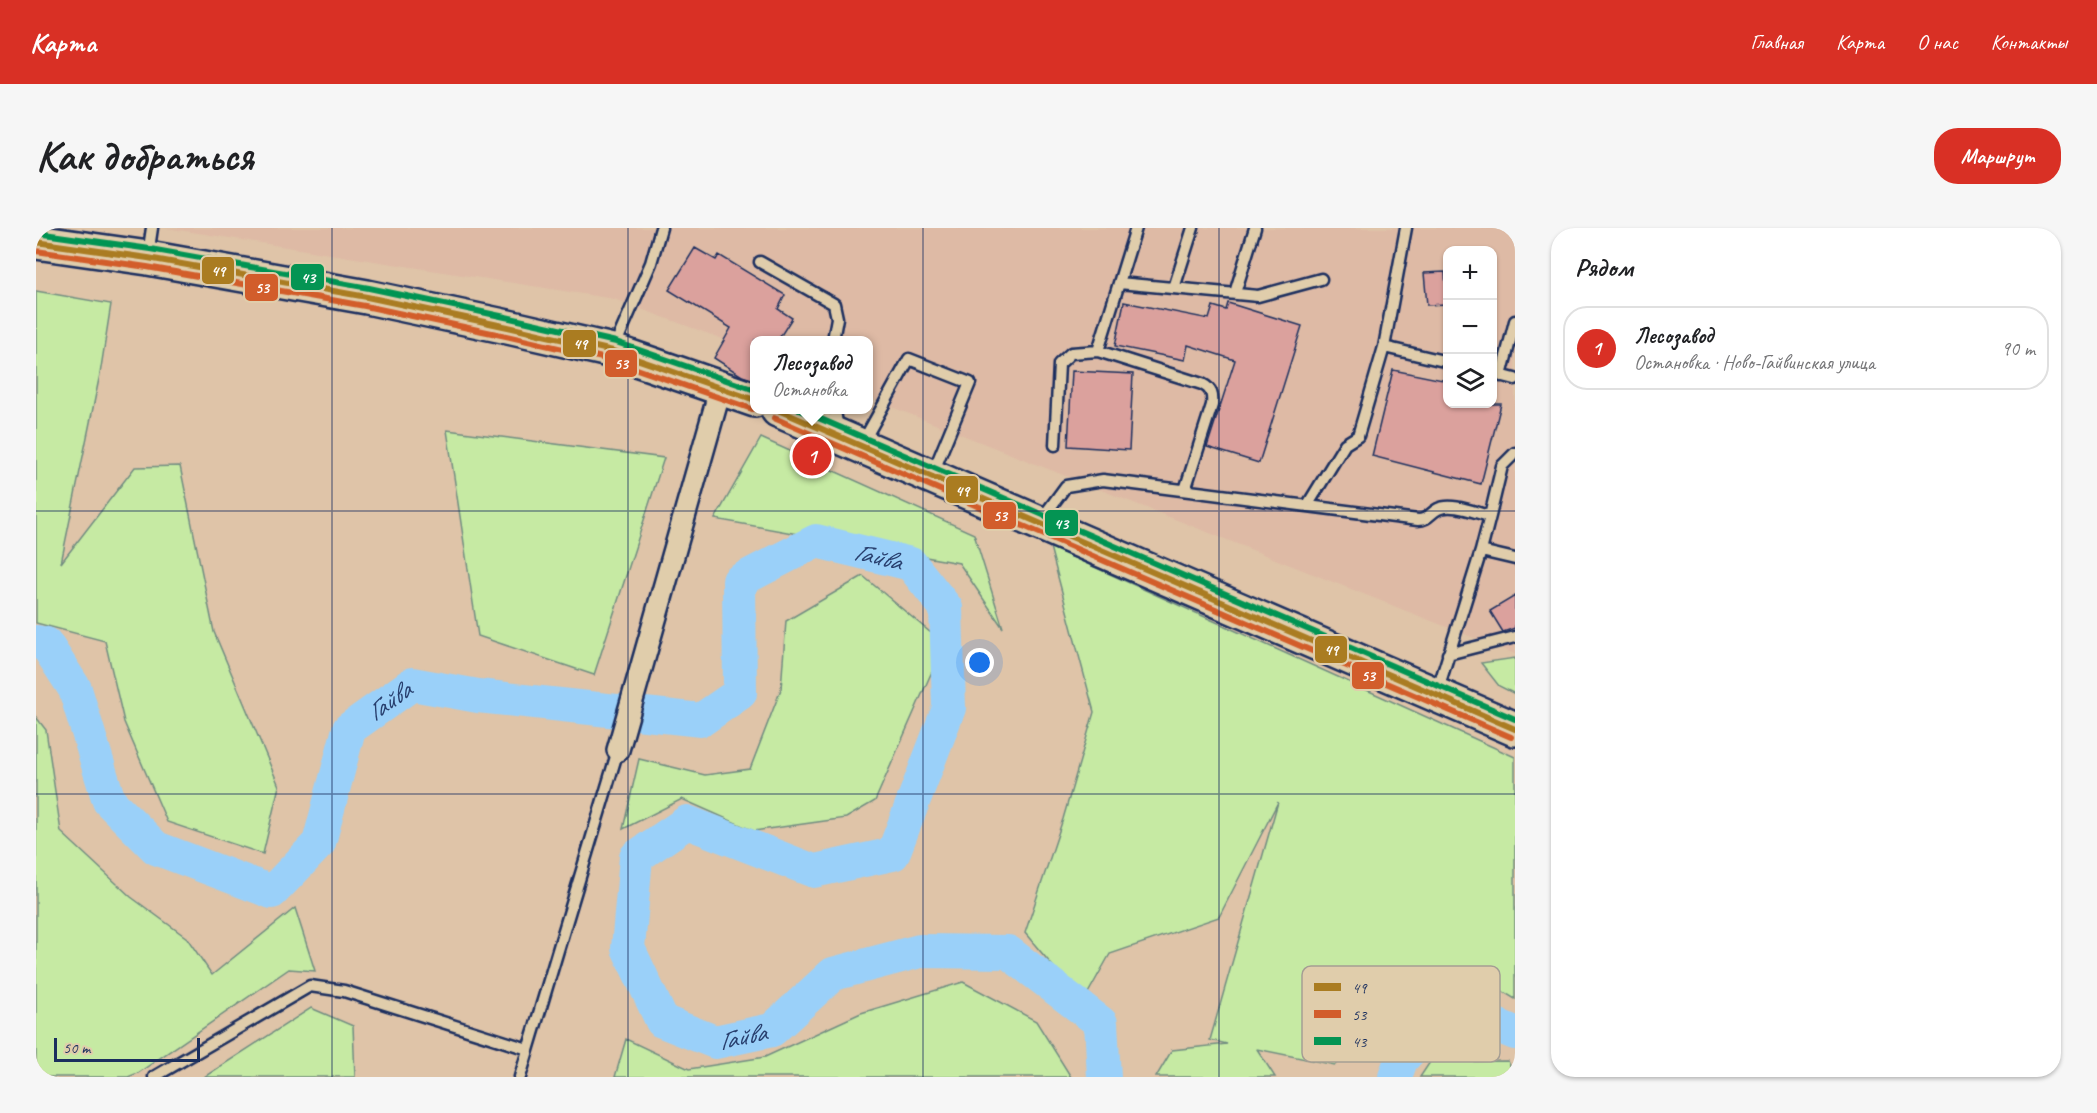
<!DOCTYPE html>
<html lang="ru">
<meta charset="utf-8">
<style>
body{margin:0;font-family:Caveat,sans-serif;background:#f6f6f6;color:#202124}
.controls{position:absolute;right:18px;top:18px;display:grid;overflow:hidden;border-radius:12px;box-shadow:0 2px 4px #0004}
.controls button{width:54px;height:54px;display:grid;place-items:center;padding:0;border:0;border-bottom:2px solid #e0e0e0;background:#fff;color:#202124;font:30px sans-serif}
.scale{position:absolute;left:18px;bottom:15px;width:146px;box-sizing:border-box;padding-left:6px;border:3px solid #1b2f5e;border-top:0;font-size:16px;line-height:21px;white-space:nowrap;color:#1b2f5e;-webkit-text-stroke:4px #e0cdab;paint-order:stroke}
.you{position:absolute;left:944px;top:435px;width:21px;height:21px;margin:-15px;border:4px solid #fff;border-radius:50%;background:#1a73e8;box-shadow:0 0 0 9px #1a73e833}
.badge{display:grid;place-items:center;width:39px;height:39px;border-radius:50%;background:#d93025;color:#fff;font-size:20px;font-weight:700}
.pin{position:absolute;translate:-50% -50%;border:3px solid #fff;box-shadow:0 2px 6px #0006}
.popup{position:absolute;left:714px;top:108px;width:123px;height:78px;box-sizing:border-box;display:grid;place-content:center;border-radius:12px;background:#fff;filter:drop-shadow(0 2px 4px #0005);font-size:20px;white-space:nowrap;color:#757577}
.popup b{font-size:22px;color:#202124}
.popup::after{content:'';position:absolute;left:50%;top:100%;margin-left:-12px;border:12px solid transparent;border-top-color:#fff}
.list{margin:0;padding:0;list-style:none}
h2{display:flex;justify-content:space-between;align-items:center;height:78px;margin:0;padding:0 24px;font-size:26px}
h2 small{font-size:20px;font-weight:400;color:#757577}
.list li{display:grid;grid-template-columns:39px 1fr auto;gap:18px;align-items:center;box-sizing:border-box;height:84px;margin:0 12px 12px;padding:0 12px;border:2px solid #e0e0e0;border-radius:24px}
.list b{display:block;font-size:22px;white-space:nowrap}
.list p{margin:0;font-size:20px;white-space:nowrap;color:#757577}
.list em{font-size:20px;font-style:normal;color:#757577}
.icon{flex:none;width:33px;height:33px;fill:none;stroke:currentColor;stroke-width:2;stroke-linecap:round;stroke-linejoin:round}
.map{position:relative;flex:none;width:1479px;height:849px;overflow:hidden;border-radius:24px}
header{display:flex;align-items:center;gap:36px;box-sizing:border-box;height:84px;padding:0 30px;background:#d93025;color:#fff}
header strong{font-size:28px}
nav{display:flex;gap:33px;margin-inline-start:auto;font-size:21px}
.intro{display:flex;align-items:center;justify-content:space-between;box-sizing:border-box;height:144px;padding:0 36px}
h1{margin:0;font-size:42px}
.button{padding:15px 27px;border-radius:24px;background:#d93025;color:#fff;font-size:21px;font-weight:700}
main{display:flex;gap:36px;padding:0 36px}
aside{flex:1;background:#fff;border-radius:24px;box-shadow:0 2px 4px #0004}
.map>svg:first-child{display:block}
.built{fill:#debaa5;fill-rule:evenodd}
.green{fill:#c6eaa3;stroke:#708c80;stroke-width:1.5}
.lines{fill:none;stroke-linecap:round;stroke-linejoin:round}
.river{stroke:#9ad0f9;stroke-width:34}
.building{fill:#dba19d;stroke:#1b2f5e;stroke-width:1.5}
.service-casing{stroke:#1b2f5e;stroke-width:15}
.minor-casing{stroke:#1b2f5e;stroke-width:26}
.primary-casing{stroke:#1b2f5e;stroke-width:38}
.service{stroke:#e0cdab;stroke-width:10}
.minor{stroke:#e0cdab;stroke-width:21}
.primary{stroke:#e0cdab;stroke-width:33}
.bus-1-casing{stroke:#e0cdab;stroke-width:10}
.bus-2-casing{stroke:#e0cdab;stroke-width:10}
.bus-3-casing{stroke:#e0cdab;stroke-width:10}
.bus-1{stroke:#aa7c21;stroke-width:6}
.bus-2{stroke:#d25d2b;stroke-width:6}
.bus-3{stroke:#049453;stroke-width:6}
.grid{fill:none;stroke:#1b2f5e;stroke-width:1.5;stroke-opacity:0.55}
.labels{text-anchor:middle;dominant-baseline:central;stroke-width:5;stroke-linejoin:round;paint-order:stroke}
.water-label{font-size:26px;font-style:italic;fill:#283f6e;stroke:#e0cdab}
.key{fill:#e0cdab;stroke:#a59e94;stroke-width:1.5}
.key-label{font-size:16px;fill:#1b2f5e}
.line-badge{stroke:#e0cdab;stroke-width:2}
.badge-label{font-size:16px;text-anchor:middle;font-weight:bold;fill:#fff}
</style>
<header>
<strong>Карта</strong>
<nav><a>Главная</a><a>Карта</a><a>О нас</a><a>Контакты</a></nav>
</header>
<div class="intro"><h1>Как добраться</h1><a class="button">Маршрут</a></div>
<main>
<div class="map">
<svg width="1479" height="849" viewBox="0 0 1479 849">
<rect width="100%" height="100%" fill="#dfc4a8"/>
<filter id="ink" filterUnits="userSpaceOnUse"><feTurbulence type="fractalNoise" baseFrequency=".0167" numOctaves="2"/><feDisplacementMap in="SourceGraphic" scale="12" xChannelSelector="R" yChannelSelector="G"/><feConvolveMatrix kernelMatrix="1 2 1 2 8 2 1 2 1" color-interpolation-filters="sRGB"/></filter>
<g filter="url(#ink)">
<path class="built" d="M130 0H1479V426L833 170V112H719V123L578 71ZM1412 22H1456V176H1412Z"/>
<path class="green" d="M0 63 75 76 64 146 25 335 99 239 144 238 178 404 243 558 227 626 131 594 88 494 69 413 0 395Z
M411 202 628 230 558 447 442 408Z
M725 210 938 306 967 400 923 335 679 291Z
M1014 319 1479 529V771L1466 763 1371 765 1299 837 1221 821 1239 849H1120L1136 822 1191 816 1174 812 1242 574 1183 689 1074 726 1047 774 989 705 1027 591 1058 484Z
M827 348 908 416 839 573 810 590 718 603 646 571 587 601 603 531 669 547 714 541 745 461 750 393Z
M1479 430V466L1463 458 1445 435Z
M0 489 10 502 25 604 95 669 151 710 176 747 259 680 279 743 253 741 102 845 92 849H0Z
M927 754 1000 793 1035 849H579L590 811 653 841 729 829 825 785Z
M275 780 317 798 319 849H168Z
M1472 833 1479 849H1384L1394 834Z"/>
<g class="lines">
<g class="river">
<path id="s1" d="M0 414 10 416 39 461 73 573 120 620 236 664 283 615 313 501 376 456 442 468 665 492 704 465 703 353 780 313 875 336 910 380 913 480 857 626 778 643 651 594 600 629 592 720 626 793 679 814 736 802 797 746 884 723 972 724 1065 795 1068 849"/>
<path d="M1359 849 1365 832 1398 796 1448 792 1479 805"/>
</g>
</g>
<path class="building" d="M659 20 680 32 683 27 749 67 742 81 756 90 742 112H719V152L706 148 678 130 695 100 633 62Z
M1409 44 1411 76 1391 77 1388 45Z
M1088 74 1173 91 1177 78 1190 82 1192 75 1266 98 1223 235 1171 219 1199 132 1152 117 1149 132 1079 118Z
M1357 142 1412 153V176H1465L1445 256 1336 228Z
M1036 143 1097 146 1093 222 1032 218Z
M1479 368V400L1467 404 1454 383Z"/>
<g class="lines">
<g class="service-casing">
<path id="service" d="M112 27 116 0
M724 34 798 76 801 90 797 112
M1083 55 1100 0
M1138 60 1157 0
M1199 65 1219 0
M1348 119 1412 134
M578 120 615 35 625 0
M1456 145 1479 151
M1465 148 1479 93
M799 182 802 203
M827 214 873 131 934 155 896 247
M1019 217 1023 136 1035 125 1062 123
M1149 262 1176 177C1177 167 1176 161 1166 156L1062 123 1083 55 1222 68 1285 51
M1271 278 1309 216 1322 208 1348 119 1370 0
M1454 288 1466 238 1479 225
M1005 292 1030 258 1067 252 1382 292C1392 292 1394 285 1402 281 1416 274 1440 285 1454 288L1445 323
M1412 426 1479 409
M1401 464 1445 323 1479 331
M118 849 274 758 308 763 492 821
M484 849 582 522"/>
</g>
<g class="minor-casing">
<path id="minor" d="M582 522 685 159"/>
</g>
<g class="primary-casing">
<path id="primary" d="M0 14 112 30 331 69 472 99 577 123 719 172
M742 182 1479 501"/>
</g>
<use href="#service" class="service"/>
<use href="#minor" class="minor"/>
<use href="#primary" class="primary"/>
<g class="bus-1-casing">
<path id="bus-1" d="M0 14 112 30 331 69 472 99 577 123 719 172
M742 182 1479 501"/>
</g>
<g class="bus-2-casing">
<path id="bus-2" d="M0 23 111 39 329 78 470 108 575 132 716 181
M738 190 1475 509"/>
</g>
<g class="bus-3-casing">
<path id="bus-3" d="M1 5 114 21 333 60 474 90 580 114 719 162
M764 182 1479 491"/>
</g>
<use href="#bus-1" class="bus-1"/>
<use href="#bus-2" class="bus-2"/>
<use href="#bus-3" class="bus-3"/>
</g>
</g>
<path class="grid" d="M296 0V849M592 0V849M887 0V849M1183 0V849M0 283H1479M0 566H1479"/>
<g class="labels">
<g class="water-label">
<text stroke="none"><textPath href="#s1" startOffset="1236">Гайва</textPath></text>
<text stroke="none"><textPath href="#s1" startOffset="606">Гайва</textPath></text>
<text stroke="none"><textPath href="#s1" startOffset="2118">Гайва</textPath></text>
</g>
</g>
<rect x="1266" y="738" width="198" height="96" rx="9" class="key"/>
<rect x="1278" y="755" width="27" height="8" fill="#aa7c21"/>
<rect x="1278" y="782" width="27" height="8" fill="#d25d2b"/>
<rect x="1278" y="809" width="27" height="8" fill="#049453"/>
<g class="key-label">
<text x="1316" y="765">49</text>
<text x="1316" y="792">53</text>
<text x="1316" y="819">43</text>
</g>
<g class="line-badge">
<rect x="165" y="28" width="34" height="29" rx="6" fill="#aa7c21"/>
<rect x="254" y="35" width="35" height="28" rx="6" fill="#049453"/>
<rect x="208" y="45" width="35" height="29" rx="6" fill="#d25d2b"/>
<rect x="526" y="101" width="35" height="29" rx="6" fill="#aa7c21"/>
<rect x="568" y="121" width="34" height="29" rx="6" fill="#d25d2b"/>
<rect x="909" y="247" width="34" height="29" rx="6" fill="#aa7c21"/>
<rect x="946" y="273" width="35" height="29" rx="6" fill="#d25d2b"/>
<rect x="1008" y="281" width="35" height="28" rx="6" fill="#049453"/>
<rect x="1278" y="407" width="34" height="29" rx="6" fill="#aa7c21"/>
<rect x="1315" y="433" width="34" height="29" rx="6" fill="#d25d2b"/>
</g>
<g class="badge-label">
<text x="182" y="48">49</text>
<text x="272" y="55">43</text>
<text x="226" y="65">53</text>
<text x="544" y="121">49</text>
<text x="585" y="141">53</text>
<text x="926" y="268">49</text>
<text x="964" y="293">53</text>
<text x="1025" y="301">43</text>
<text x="1295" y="427">49</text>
<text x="1332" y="453">53</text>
</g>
</svg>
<div class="controls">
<button>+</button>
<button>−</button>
<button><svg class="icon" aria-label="layers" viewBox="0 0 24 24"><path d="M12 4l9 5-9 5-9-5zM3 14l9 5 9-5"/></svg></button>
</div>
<div class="scale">50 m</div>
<div class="you"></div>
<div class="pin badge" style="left:776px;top:228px">1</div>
<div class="popup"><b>Лесозавод</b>Остановка</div>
</div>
<aside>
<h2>Рядом<small></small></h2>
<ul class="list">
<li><span class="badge">1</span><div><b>Лесозавод</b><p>Остановка · Ново-Гайвинская улица</p></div><em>90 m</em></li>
</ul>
</aside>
</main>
